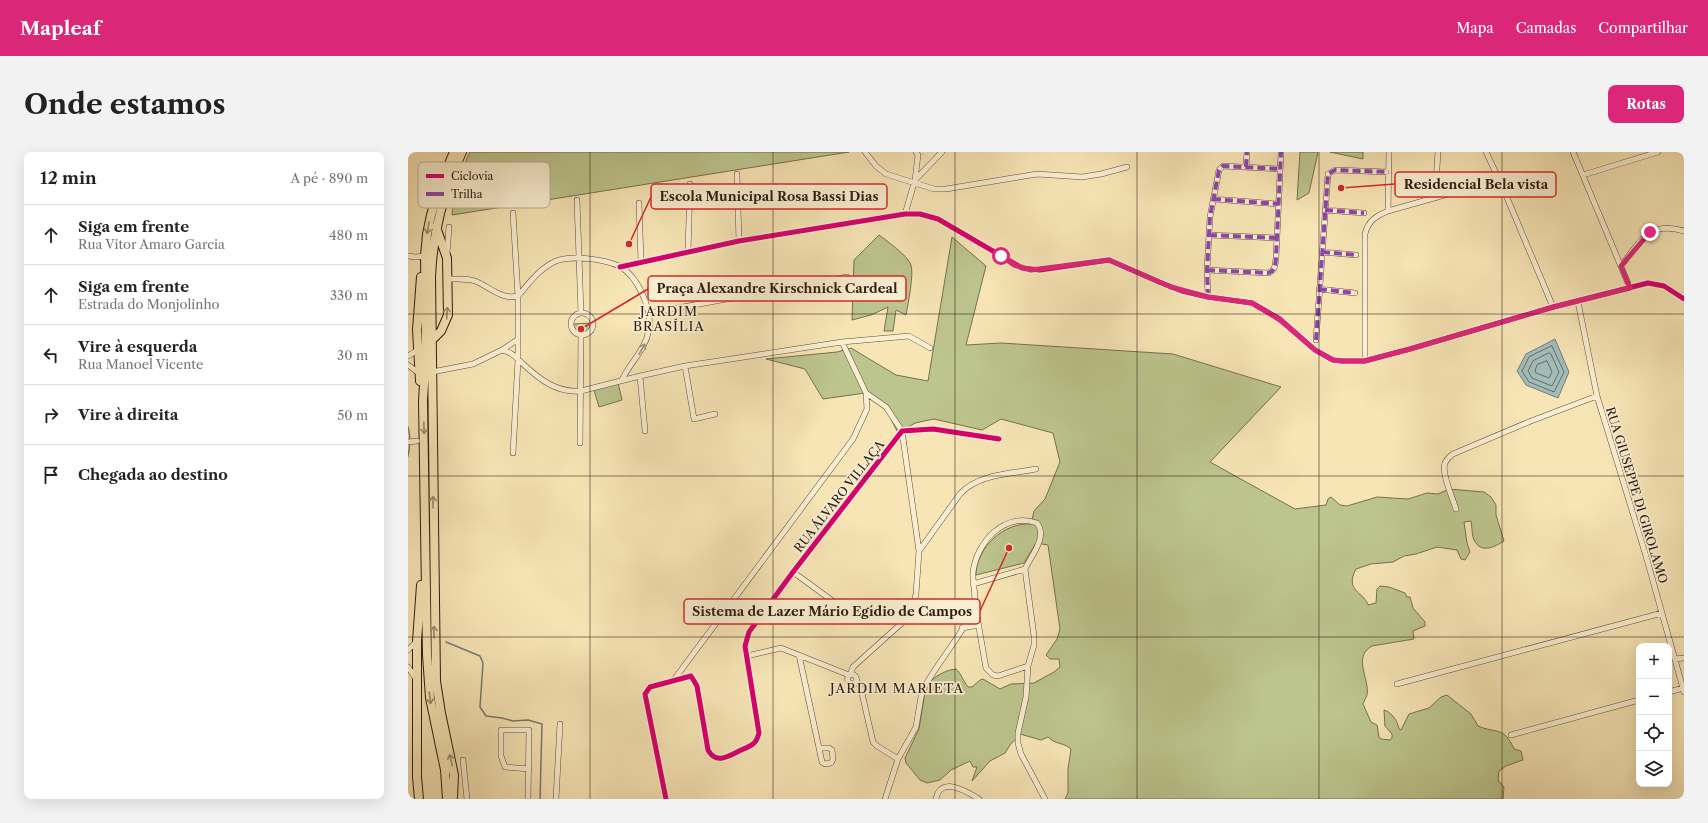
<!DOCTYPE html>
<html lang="pt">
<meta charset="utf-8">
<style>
body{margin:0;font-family:"Libre Caslon Text",serif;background:#f2f2f2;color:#222}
.controls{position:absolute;right:12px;bottom:12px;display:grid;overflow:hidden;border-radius:8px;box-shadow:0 4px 16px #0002}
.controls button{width:36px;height:36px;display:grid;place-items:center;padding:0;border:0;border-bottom:1px solid #e0e0e0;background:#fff;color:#222;font:20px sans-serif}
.stop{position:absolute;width:12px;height:12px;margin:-9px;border:3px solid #db2777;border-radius:50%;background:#fff}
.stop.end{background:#db2777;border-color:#fff;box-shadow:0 1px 4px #0008}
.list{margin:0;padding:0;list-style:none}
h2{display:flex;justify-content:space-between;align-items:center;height:52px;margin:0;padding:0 16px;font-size:17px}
h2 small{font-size:13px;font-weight:400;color:#767676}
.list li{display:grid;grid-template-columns:26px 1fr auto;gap:12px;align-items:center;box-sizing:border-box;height:60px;padding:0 16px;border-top:1px solid #e0e0e0}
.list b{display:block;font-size:15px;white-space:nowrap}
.list p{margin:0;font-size:13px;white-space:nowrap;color:#767676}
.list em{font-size:13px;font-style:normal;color:#767676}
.icon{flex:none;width:22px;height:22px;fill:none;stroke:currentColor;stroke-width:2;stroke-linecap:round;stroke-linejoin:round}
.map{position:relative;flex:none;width:1276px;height:647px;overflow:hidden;border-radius:8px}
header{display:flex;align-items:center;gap:24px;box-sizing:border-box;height:56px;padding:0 20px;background:#db2777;color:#fff}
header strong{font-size:19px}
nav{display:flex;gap:22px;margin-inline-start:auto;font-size:14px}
.intro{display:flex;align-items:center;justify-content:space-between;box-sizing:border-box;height:96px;padding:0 24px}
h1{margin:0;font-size:28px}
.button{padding:10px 18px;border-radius:8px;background:#db2777;color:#fff;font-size:14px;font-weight:700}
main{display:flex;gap:24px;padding:0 24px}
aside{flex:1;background:#fff;border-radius:8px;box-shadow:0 4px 16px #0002}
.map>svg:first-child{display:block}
.green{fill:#bdc58e;stroke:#767051}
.water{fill:#a2bcb9;stroke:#747c77}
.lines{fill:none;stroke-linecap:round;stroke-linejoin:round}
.shore{stroke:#686c66;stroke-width:1}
.stream{stroke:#747c77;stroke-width:1.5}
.minor-casing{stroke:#604e3c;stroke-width:6}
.trunk-casing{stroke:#2e1c14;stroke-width:10}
.minor{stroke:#faeed0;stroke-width:5}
.trunk{stroke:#f7e5b6;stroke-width:8}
.quiet{stroke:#8e44ad;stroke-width:4;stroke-dasharray:8 4;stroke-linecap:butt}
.cycleway-casing{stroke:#faeed0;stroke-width:8}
.cycleway{stroke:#d6006c;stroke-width:5}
.oneway{stroke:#9d8b6d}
.oneway2{stroke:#9e907b}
.route{stroke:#db2777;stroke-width:5}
.grid{fill:none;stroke:#2e1c14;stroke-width:1;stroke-opacity:0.55}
.labels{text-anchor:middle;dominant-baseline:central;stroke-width:3.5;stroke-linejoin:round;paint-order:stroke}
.street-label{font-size:12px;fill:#2e1c14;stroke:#faeed0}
.neighbourhood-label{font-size:13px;letter-spacing:1px;fill:#2e1c14;stroke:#faeed0}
.key{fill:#faeed0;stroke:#bdaf98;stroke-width:1}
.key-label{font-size:11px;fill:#2e1c14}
.leader{fill:none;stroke:#d62828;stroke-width:1.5}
.callout-dot{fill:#d62828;stroke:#faeed0;stroke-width:1.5}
.callout{fill:#faeed0;stroke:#d62828;stroke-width:1.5}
.callout-label{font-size:13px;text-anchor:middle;font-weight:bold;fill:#2e1c14}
</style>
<header>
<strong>Mapleaf</strong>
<nav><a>Mapa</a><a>Camadas</a><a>Compartilhar</a></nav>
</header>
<div class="intro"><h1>Onde estamos</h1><a class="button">Rotas</a></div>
<main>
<aside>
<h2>12 min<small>A pé · 890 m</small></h2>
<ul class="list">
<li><svg class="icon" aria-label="ahead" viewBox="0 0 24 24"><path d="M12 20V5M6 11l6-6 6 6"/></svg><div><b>Siga em frente</b><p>Rua Vitor Amaro Garcia</p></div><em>480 m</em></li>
<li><svg class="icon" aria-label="ahead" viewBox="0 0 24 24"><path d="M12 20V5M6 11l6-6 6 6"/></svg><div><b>Siga em frente</b><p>Estrada do Monjolinho</p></div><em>330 m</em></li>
<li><svg class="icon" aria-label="left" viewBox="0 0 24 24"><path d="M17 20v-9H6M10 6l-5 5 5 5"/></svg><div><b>Vire à esquerda</b><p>Rua Manoel Vicente</p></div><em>30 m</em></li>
<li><svg class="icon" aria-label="right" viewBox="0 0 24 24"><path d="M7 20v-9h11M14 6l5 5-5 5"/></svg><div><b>Vire à direita</b></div><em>50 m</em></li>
<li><svg class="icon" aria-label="arrive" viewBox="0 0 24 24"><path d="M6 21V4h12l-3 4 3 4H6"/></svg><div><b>Chegada ao destino</b></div></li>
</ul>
</aside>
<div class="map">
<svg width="1276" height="647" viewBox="0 0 1276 647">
<rect width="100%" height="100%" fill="#f7e5b6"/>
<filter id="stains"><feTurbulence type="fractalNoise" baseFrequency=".005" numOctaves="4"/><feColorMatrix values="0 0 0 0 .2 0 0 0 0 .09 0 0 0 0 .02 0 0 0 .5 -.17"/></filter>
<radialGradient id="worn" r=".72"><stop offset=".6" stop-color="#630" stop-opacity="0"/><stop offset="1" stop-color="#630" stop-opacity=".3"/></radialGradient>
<path class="green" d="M62 0H441L44 63 48 30Z
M892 0H910L901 41 889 48Z
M922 0H955V7Z
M471 83C479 89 500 104 503 113 506 124 500 151 498 163L488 158 485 179H476L480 155 463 163 444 168 446 108Z
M544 85 578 114 558 193 593 191 765 202 873 235 802 310 887 357 918 353 920 347 923 345 932 353 939 354 969 345 1000 347 1019 341 1030 342 1041 337 1076 340 1083 345 1088 353V363L1096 389C1087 395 1073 402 1066 388 1064 384 1064 375 1063 369L1056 370 1059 391 1062 400 1057 408 1053 407 1049 398 1029 395 1008 402 996 404 985 410 963 412 948 417C936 439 956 440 960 453L968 451 969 437 972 434 981 435 997 441 999 445H1002L1005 456 1017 470V474L1005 479 1006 487 964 494C944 505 962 527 959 543 958 546 956 549 955 552L963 570 969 573 971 585 973 587 982 588 984 586V582L977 574 976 558C984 560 990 570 991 577L993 578 1001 562 1021 556 1033 545 1039 543 1063 562 1070 574C1089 582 1096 574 1106 597L1113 599 1115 608 1098 614 1091 619 1090 628 1096 635 1095 647H657L660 641V617L663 597C655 590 648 593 640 585L633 588 612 582 602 593 597 601 582 609 564 629 569 615H565L562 609 543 618 532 628 519 631 512 628 498 611 497 606 511 577 518 534C525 525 537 518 548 517 553 521 555 529 560 535H564L572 528 575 527 592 537 603 532 626 531 646 520 652 515 651 507H642L638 503 649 487 652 477 640 393 628 391 616 411 568 423C568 396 596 370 623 372L626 359 637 347 652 310 645 281 593 267 574 278 526 267 507 271 490 281 477 255 457 241 415 247 397 217 358 207 429 200 443 196 488 223 520 229Z
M183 171 181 178 176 181 169 180 165 177V172Z
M210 231 214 248 191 255 186 238Z"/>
<path class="water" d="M1147 187 1161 220 1150 246 1118 233 1109 219 1118 202Z"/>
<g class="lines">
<path class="shore" d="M1144 194 1156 220 1146 240 1121 230 1114 219 1121 205Z
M1141 201 1143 202 1151 220 1144 234 1124 226 1120 219 1125 209Z
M1139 209 1144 220 1141 226 1128 221 1127 219 1129 213Z"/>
<path class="stream" d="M0 275C3 285 2 294 0 304
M38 490 72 504 75 511 72 555 78 564 94 566 105 569 120 568 134 572 132 647"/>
<g class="minor-casing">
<path id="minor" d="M457 0 468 14 478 22 526 37H538L629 22 674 25 693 22 719 15
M1078 0 1095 36 1145 155
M1165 0 1222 136
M838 15 839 0
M329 22 331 89
M1175 23 1250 0
M507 28 510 3 508 0
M1027 46 1030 0
M805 47 870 52
M169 48 173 161
M231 51 233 109
M917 58 956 61
M980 59 1054 38
M105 61 110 144V208L105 301
M497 62 507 28 534 0
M801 83 869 86
M280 100 282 32
M914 100 948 103
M39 101 41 75
M0 104 7 105 17 104
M1213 114C1232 90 1241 68 1276 79
M212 115 331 89 497 62H512L530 67 614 116 632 118 701 108 751 130 774 139 800 145 844 151 872 167 907 198 925 208 934 209H957L1002 197 1145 155 1240 131 1256 134 1276 147
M799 118 860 121C868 118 867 113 868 106L873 0
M39 127C48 127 59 126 67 129 82 135 93 148 110 144
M911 137 947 141
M110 144C121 131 132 116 148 109 165 103 195 107 211 114 230 124 244 157 241 177 238 198 222 210 214 228
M800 145 799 118 802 65 811 18 815 14 872 17
M1170 150 1189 244 1238 404 1276 540
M242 161 439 125
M163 172a11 11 0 1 1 22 0a11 11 0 1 1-22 0Z
M908 188 920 22 927 18 981 20
M434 190 458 241 478 255 494 279 511 399
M94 198 109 188
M0 204 10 198
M957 209V82C960 69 968 64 980 59L981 0
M0 213 11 221
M277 214 286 267 307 262
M24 220 65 212 94 198C105 201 106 204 114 211 131 227 148 241 173 239L232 224 277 214 434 190 501 184 522 196
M232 224 237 279
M0 290 9 289
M172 291 173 182
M1048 357C1045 347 1033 321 1037 311 1039 307 1042 304 1045 302L1123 269 1189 244
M385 420 433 455
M565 432 617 417 626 484V493L620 514 590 524 585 523 578 516 567 453
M554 476 571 473
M0 498 9 489
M391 503 411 596 414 610 417 612 423 611 425 607 424 598 421 596H411
M339 504 373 496 441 523
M1267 507 1276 506
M620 514 618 545 610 581V591L613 602 637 647
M0 515 8 527
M439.5 527a4.5 4.5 0 1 1 9 0a4.5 4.5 0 1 1-9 0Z
M442 523 445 515 495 470 505 454 508 442 511 399 552 342C570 322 602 322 628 317
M448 527 453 537 465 590 469 594 490 607 508 575 513 545 515 538C529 510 557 481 566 453 569 445 564 430 565 420 569 389 597 360 629 371 640 385 623 404 617 417
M265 529 445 287 459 257 458 241
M989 532 1254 461
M1261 540 1275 536
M1103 583 1231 548
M55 608 59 647
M120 647 121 578H93V604L97 615 121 617
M148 647 152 572
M258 647 237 542 242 535 283 524 289 534 300 598C308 613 321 604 333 598 338 596 344 594 347 590 349 588 350 584 351 581L337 494 341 480 385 420 494 279 525 277 591 287
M477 647 490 607
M528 647C532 623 560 640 571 647"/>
</g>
<g class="trunk-casing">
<path id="trunk" d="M23 189 33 179 40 163 39 106 28 75
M12 229 9 178 13 125
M11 647 9 625V489L13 433
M39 647 37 618 22 546 19 503 15 249 18 196 17 104 19 82 23 63 31 35 46 0
M45 647 46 623 33 561 28 529 23 125C25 79 35 42 54 0"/>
</g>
<use href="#minor" class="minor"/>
<use href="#trunk" class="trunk"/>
<path class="quiet" d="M838 15 839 0
M805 47 870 52
M917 58 956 61
M801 83 869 86
M914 100 948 103
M799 118 860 121C868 118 867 113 868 106L873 0
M911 137 947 141
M800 145 799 118 802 65 811 18 815 14 872 17
M908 188 920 22 927 18 981 20"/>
<g class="cycleway-casing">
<path id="cycleway" d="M212 115 331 89 497 62H512L530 67 614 116 632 118 701 108 751 130 774 139 800 145 844 151 872 167 907 198 925 208 934 209H957L1002 197 1145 155 1240 131 1256 134 1276 147
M258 647 237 542 242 535 283 524 289 534 300 598C308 613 321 604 333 598 338 596 344 594 347 590 349 588 350 584 351 581L337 494 341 480 385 420 494 279 525 277 591 287"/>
</g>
<use href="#cycleway" class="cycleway"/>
</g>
<defs><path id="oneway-shaft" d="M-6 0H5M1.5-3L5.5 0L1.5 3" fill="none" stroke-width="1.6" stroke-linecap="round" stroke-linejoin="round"/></defs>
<g class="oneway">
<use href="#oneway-shaft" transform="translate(20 76) rotate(100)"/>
<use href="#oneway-shaft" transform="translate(39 161) rotate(-87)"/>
<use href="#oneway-shaft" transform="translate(16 276) rotate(89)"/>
<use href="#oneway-shaft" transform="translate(25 350) rotate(-90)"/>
<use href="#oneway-shaft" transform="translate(26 480) rotate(-90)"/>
<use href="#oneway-shaft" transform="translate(22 546) rotate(83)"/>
<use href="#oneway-shaft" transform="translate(43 608) rotate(-102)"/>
</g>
<use class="oneway2" href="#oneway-shaft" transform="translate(234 197) rotate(-61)"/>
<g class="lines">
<path class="route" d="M593 104 606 113 623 118 701 108 763 135 800 145 844 151 872 168 907 198 925 208 934 209H956L1002 197 1146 155 1222 136 1213 114 1242 80"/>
</g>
<path class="grid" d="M182 0V647M365 0V647M547 0V647M729 0V647M911 0V647M1094 0V647M0 162H1276M0 324H1276M0 485H1276"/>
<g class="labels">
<g class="street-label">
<text transform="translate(1229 343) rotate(73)">RUA GIUSEPPE DI GIROLAMO</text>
<text transform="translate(431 344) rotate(-52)">RUA ÁLVARO VILLAÇA</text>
</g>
<g class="neighbourhood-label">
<text x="261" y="159">JARDIM<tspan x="261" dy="15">BRASÍLIA</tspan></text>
<text x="489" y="536">JARDIM MARIETA</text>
</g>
</g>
<rect x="10" y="10" width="132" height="46" rx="6" class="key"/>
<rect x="18" y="22" width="18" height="4" fill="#d6006c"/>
<rect x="18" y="40" width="18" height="4" fill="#8e44ad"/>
<g class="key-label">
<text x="43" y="28">Ciclovia</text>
<text x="43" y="46">Trilha</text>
</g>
<path class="leader" d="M933 36L987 32M221 92L243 45M173 177L240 137M601 396L572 459"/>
<g class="callout-dot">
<circle cx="933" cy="36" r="4"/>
<circle cx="221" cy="92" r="4"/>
<circle cx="173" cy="177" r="4"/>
<circle cx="601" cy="396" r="4"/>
</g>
<g class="callout">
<rect x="987" y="20" width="161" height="25" rx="4"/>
<rect x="243" y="32" width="236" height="25" rx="4"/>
<rect x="240" y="124" width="258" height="25" rx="4"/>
<rect x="276" y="447" width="296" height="25" rx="4"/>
</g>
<g class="callout-label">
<text x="1068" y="37">Residencial Bela vista</text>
<text x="361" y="49">Escola Municipal Rosa Bassi Dias</text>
<text x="369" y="141">Praça Alexandre Kirschnick Cardeal</text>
<text x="424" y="464">Sistema de Lazer Mário Egídio de Campos</text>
</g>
<rect width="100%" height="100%" filter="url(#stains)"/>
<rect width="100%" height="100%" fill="url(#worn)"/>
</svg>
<div class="controls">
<button>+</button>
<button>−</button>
<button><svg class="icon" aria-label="locate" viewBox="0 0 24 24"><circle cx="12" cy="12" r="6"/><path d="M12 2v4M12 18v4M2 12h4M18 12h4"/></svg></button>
<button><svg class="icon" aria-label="layers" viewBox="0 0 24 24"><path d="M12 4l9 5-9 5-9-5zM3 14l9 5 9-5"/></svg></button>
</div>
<div class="stop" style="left:593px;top:104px"></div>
<div class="stop end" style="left:1242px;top:80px"></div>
</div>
</main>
